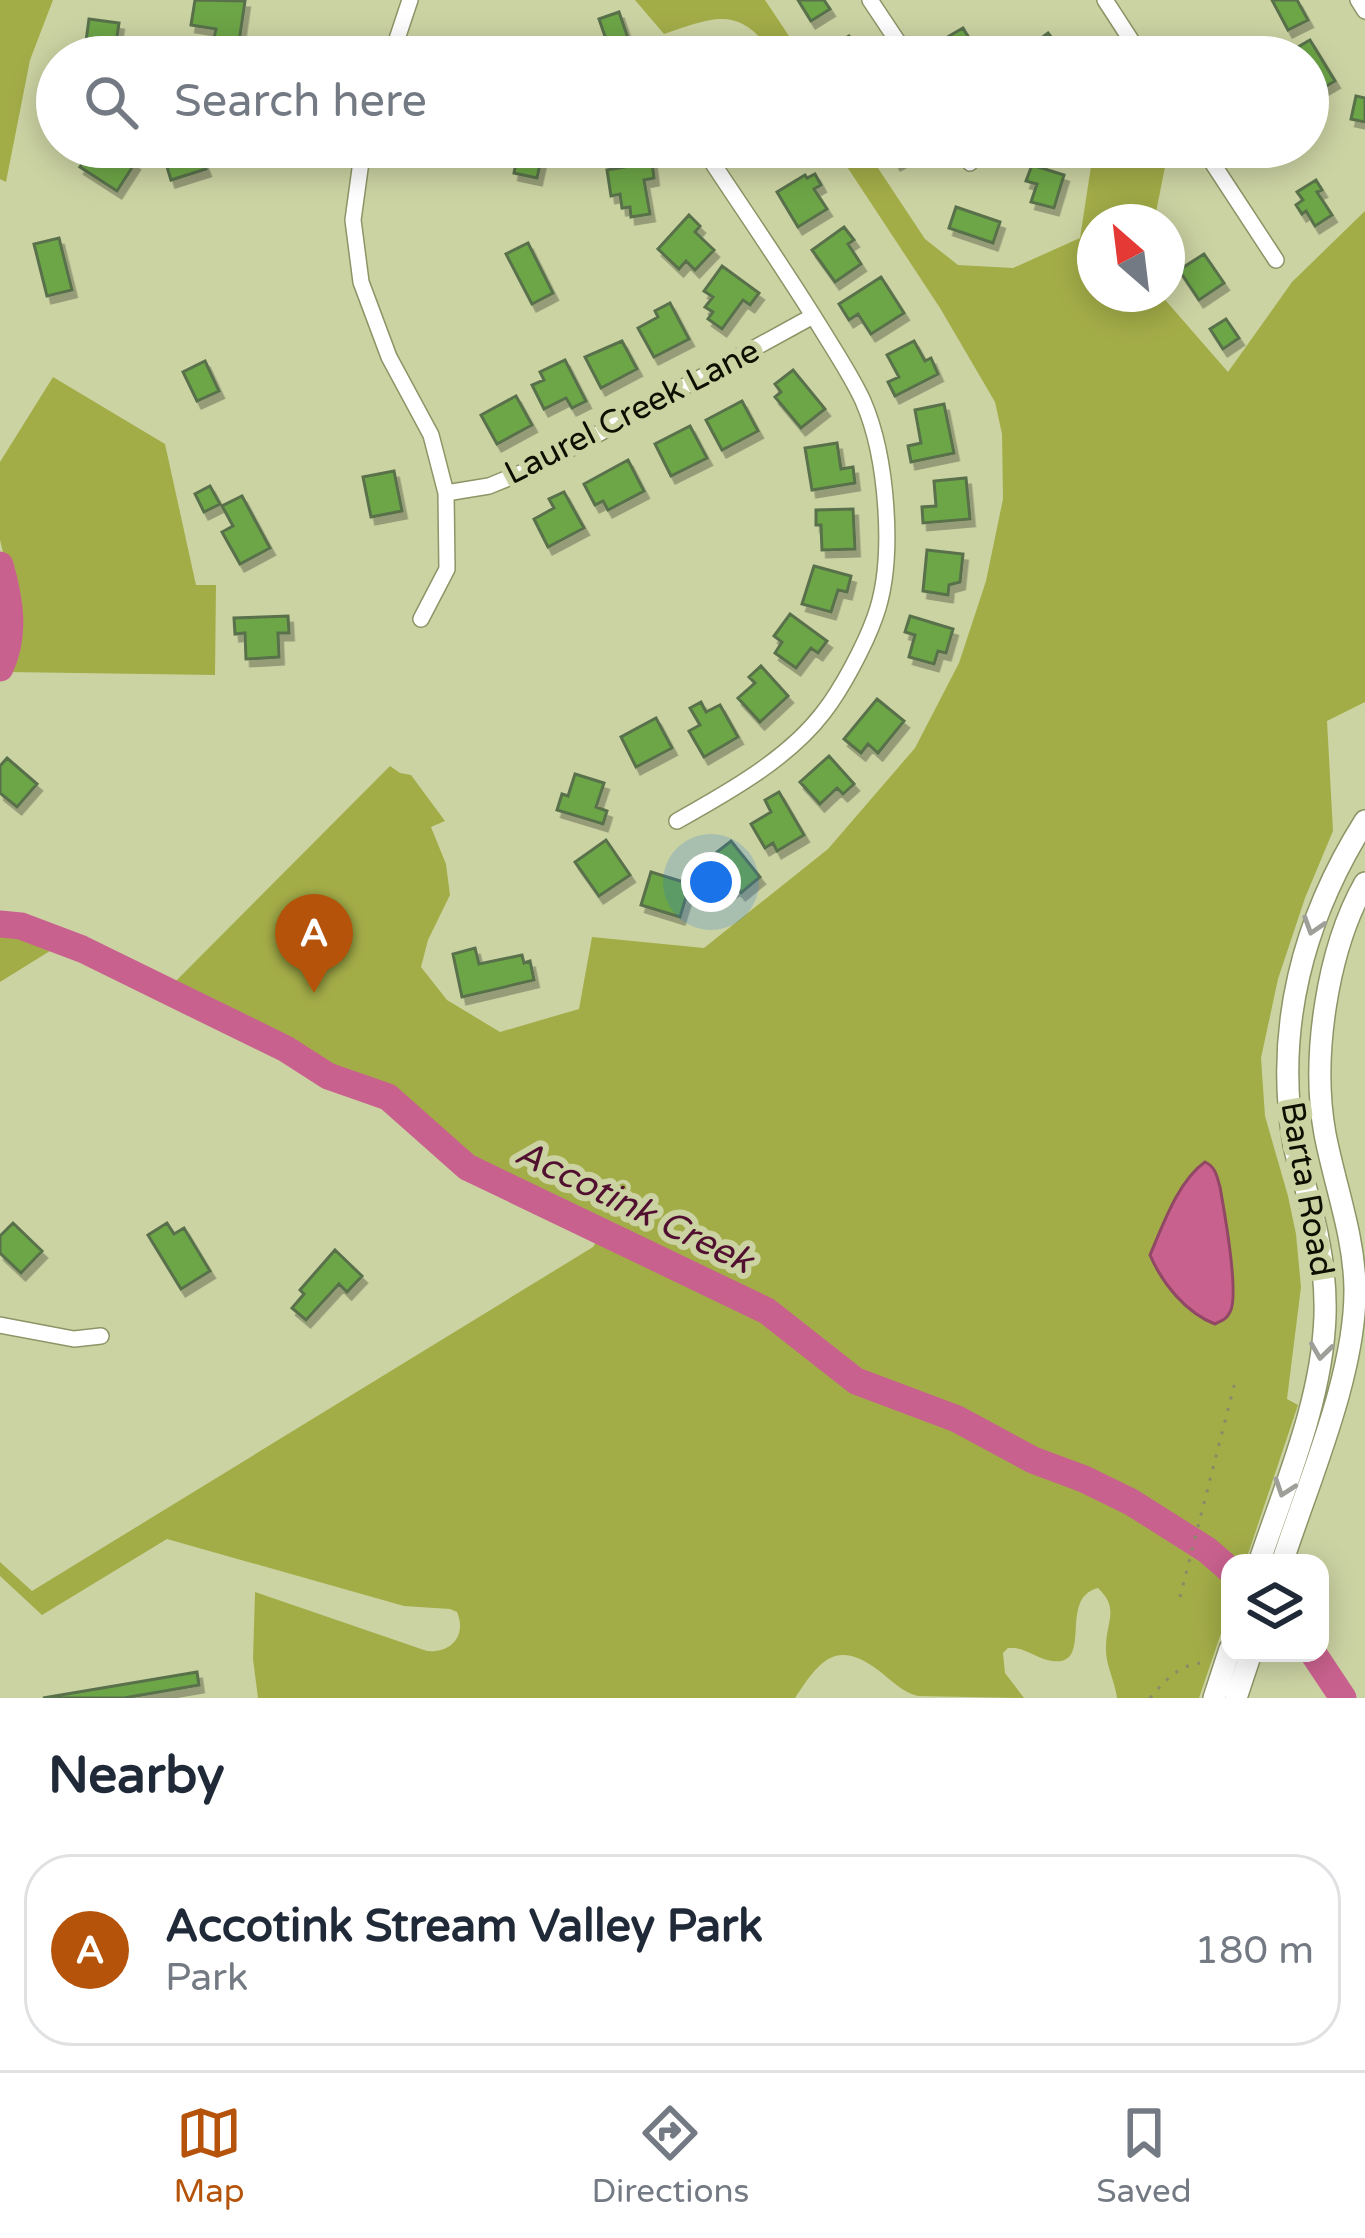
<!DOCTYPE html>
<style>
body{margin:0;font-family:"Varela Round",sans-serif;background:#f6f6f7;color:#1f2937}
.controls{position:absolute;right:36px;bottom:36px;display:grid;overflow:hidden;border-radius:24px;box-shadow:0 6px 30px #0003}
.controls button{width:108px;height:108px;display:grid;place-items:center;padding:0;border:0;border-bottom:3px solid #e0e1e3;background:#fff;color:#1f2937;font:60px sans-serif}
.compass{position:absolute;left:1077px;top:204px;width:108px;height:108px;border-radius:50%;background:#fff;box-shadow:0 6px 30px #0003;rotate:332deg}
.you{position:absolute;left:711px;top:882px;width:42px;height:42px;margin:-30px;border:9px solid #fff;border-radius:50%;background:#1a73e8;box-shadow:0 0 0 18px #1a73e833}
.badge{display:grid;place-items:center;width:78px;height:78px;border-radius:50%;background:#b45309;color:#fff;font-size:39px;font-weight:700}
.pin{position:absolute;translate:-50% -99px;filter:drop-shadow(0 3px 6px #0008)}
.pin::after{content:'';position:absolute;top:63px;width:42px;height:36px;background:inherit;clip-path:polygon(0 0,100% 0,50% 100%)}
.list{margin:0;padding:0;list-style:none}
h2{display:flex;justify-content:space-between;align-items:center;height:156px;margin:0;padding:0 48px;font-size:51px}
h2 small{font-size:39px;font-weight:400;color:#747a83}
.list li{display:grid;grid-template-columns:78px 1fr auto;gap:36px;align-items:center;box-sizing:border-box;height:192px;margin:0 24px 24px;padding:0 24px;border:3px solid #e0e1e3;border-radius:48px}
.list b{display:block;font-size:45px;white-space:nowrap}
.list p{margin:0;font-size:39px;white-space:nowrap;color:#747a83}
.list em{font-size:39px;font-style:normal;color:#747a83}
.icon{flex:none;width:66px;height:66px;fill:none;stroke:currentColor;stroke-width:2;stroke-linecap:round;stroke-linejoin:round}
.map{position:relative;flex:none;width:1365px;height:1698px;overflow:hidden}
.search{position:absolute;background:#fff;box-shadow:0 6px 30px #0003;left:36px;right:36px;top:36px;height:132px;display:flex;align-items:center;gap:30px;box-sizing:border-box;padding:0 42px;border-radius:66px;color:#747a83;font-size:45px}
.sheet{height:372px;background:#fff}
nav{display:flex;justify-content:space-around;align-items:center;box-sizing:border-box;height:168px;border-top:3px solid #e0e1e3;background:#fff;font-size:33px;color:#747a83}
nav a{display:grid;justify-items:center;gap:6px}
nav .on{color:#b45309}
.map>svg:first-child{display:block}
.green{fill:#a3ad48}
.water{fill:#c9618e;stroke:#914864;stroke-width:3}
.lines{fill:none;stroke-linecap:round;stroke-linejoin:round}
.river{stroke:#c9618e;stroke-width:27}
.building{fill:#6da647;stroke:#59714b;stroke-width:3;filter:url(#shadow)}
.street-casing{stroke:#8e9466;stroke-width:18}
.secondary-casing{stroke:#8e9466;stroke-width:24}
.path{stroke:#878c68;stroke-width:3;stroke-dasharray:3 9;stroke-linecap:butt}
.street{stroke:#fff;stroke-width:15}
.secondary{stroke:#fff;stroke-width:21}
.oneway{stroke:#9f9f99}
.labels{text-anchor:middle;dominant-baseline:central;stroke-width:12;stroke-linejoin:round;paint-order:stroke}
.street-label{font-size:33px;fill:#0e0f01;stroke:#ccd3a3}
.water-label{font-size:36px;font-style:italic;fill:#521031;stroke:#ccd3a3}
</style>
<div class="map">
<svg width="1365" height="1698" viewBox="0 0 1365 1698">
<defs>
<filter id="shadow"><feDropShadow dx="4.5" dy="7" stdDeviation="0" flood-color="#0004"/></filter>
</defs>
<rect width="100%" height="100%" fill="#ccd3a3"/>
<path class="green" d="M0 0H53L30 60 6 182 0 179Z
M635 0H765L803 57H775C740 4 715 17 664 34Z
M834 147H864L925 239 958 265 1013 268 1080 238 1092 160 1084 147H1169L1154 222H1095V294H1160L1228 372 1292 282 1365 211V702L1327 721 1333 831 1305 898 1278 979 1261 1058 1265 1116 1288 1196 1296 1234 1301 1287 1287 1399 1298 1405 1245 1563H1230V1607L1199 1698H1117C1115 1681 1105 1664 1106 1647 1106 1621 1120 1609 1098 1588 1057 1598 1095 1667 1052 1661 1038 1659 1029 1650 1015 1648H1008L1003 1653 1005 1673 1024 1698 918 1696C902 1692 891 1680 878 1670 835 1638 819 1662 795 1698H258L253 1659 255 1592 427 1651C451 1653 467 1636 457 1612L450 1609 404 1606 167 1539 42 1615 0 1576V1562L32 1591 593 1247 602 1232 467 1167 354 1071 322 1061 299 1045 171 986 390 766 400 773 411 775 445 821 431 827 446 864 450 895 428 940 421 967 447 1000 500 1032 579 1009 592 937 704 948 828 849 915 748 959 663 986 581 1003 499 1002 434 995 402 940 308Z
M53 377 165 444 196 585H216L215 675 7 672 0 677V640L21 626 0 540V462Z
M0 915 39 919 74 936 0 982Z"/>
<path class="water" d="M1205 1162C1216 1167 1217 1177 1220 1187 1224 1210 1240 1295 1230 1312 1226 1320 1222 1320 1215 1324 1186 1313 1162 1283 1150 1255 1163 1225 1178 1181 1205 1162Z"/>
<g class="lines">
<path class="river" d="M0 565C10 600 16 635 0 668
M0 924 21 926 82 949 286 1049 328 1076 388 1097 467 1167 767 1311 856 1381 957 1419 1033 1460 1084 1479 1131 1502 1207 1550 1230 1570
M1313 1653 1343 1698"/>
</g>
<path class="building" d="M195 0 245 1 239 42 214 38 216 29 191 25Z
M798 0H824L830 9 811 21Z
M1272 0H1297L1308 20 1288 30Z
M619 12 628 38 608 45 599 19Z
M89 19 119 23 114 57 84 56Z
M963 28 979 55 976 57H955L944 39Z
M1048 33 1058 46 1064 41 1072 53 1066 57H1042L1033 44Z
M849 36 862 57H836L830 47Z
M1310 40 1335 81 1316 92 1308 79V57H1295L1291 51Z
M1356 96 1365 98V122L1351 119Z
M93 147H110L135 163 117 191 80 167Z
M161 147H205L209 157 202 159 206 169 171 180Z
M519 147H544L537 178 514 173Z
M888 147H916L918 151 896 163Z
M652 162 654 178 644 180 650 214 631 217 630 207 622 208 620 194 611 196 607 170Z
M1032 165 1064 175 1054 208 1031 202 1037 184 1026 181Z
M815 174 821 185 814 189 827 209 798 227 777 192 805 175 807 178Z
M1316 180 1322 190 1317 192 1332 215 1315 226 1306 211 1302 214 1296 205 1303 200 1297 192Z
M956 207 1000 222 993 243 949 228Z
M689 215 700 226 695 232 714 250 695 270 686 261 679 269 658 249Z
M844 227 854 240 848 244 861 264 835 282 812 250Z
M59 238 72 290 47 296 34 244Z
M528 243 553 293 532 304 506 254Z
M1204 254 1224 283 1199 300 1179 270Z
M722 266 759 293 750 305 743 300 722 329 708 319 713 312 705 307 713 297 704 291Z
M881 277 904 313 871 334 858 314 849 320 839 304Z
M670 303 689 339 654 357 638 328 658 317 655 311Z
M1226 319 1239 338 1223 349 1210 329Z
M622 341 637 369 601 388 585 357Z
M914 341 925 361 931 358 938 374 895 396 888 382 899 377 887 355Z
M565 360 586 401 572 408 566 398 544 409 532 385 544 380 540 372Z
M205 361 219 391 197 401 183 372Z
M793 370 825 409 801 428 775 397 781 392 775 384Z
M516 396 532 425 497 444 481 415Z
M742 401 758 431 722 450 706 420Z
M944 404 954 453 911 462 908 446 921 443 915 410Z
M690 426 707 458 671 476 655 444Z
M837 443 841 469 853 467 855 483 812 490 805 448Z
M628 460 644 491 608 510 603 501 595 505 584 484Z
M394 471 402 511 371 517 363 477Z
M966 478 970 519 923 523 922 507 936 506 934 481Z
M210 486 220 504 204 512 195 494Z
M564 492 584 528 548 547 534 519 554 508 549 499Z
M242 496 270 548 240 564 222 532 233 526 222 506Z
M853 509 855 549 822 550 821 525H816V510Z
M927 550 963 554 960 582 949 585 948 595 923 591Z
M814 566 851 576 847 592 838 590 831 612 802 604Z
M790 614 827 641 818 653 811 648 796 668 775 653 782 642 774 636Z
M288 616 289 633H278L279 657 246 659 245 633 235 634 234 618Z
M910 616 953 629 946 653 938 651 934 664 909 657 915 635 905 632Z
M761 666 788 696 760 722 738 698 755 683 749 677Z
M877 699 904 721 878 753 868 744 861 753 844 739Z
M701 702 706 712 720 705 738 737 704 757 689 731 700 725 690 708Z
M656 718 672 748 636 767 621 737Z
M829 756 854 784 843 794 837 788 820 804 800 782Z
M7 758 37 784 17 807 0 793V766Z
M575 774 604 783 596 807 607 811 603 824 557 810 562 794 568 796Z
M779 792 804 835 777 851 773 843 765 848 751 824 771 812 765 800Z
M606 840 630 875 599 896 575 862Z
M731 841 760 877 741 893 736 887 725 895 708 874 724 861 717 852Z
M651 872 690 884 680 917 641 905Z
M475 948 479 964 522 955 524 963 530 961 534 980 462 997 453 954Z
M13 1223 42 1251 21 1273 0 1253V1236Z
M167 1223 174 1234 184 1228 210 1271 181 1289 148 1235Z
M335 1250 362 1276 347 1292 339 1284 306 1320 292 1308 304 1294 300 1290Z
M197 1672 199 1685 124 1698H43Z"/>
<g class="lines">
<g class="street-casing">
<path id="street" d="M870 0 908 57
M1105 0 1142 57
M1358 0 1365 11
M391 57 410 0
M363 147 353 220 361 282 389 357 431 435 446 493 447 569 421 619
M963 147 970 163
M1202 147 1276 260
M446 493 489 486 521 473 576 446 813 316
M677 821C727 793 788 759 823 713 842 689 865 645 875 617 896 560 887 456 863 401 852 377 836 353 822 330 787 273 749 218 712 162
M0 1325 74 1339 101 1336"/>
</g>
<g class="secondary-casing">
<path id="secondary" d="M1259 1563C1286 1483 1322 1401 1325 1316 1326 1283 1321 1248 1313 1216 1308 1192 1299 1169 1294 1145 1274 1029 1303 919 1365 821
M1282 1563C1309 1480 1356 1374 1355 1288 1354 1235 1335 1186 1325 1134 1311 1058 1327 950 1365 883
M1214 1698 1230 1649
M1236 1698 1251 1653"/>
</g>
<path class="path" d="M1180 1597 1235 1382
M1150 1698C1164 1682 1177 1666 1200 1663"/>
<use href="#street" class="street"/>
<use href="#secondary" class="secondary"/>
</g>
<defs><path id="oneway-chevron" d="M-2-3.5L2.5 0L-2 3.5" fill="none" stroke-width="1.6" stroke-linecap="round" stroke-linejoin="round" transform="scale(3)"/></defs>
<g class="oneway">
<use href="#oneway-chevron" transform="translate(1313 926) rotate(108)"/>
<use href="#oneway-chevron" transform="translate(1321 1351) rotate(98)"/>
<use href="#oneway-chevron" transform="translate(1284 1488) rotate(109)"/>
</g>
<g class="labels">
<g class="street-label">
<text transform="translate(632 412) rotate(-27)">Laurel Creek Lane</text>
<text transform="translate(1307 1189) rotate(80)">Barta Road</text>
</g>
<g class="water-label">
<text transform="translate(634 1207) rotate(26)">Accotink Creek</text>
</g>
</g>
</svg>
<div class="controls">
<button><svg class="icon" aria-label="layers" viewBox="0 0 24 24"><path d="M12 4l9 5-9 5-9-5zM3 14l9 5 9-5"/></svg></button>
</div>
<svg class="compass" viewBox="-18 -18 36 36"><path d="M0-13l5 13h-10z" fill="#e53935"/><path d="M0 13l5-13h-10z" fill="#747a83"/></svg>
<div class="you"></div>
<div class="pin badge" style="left:314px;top:993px">A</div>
<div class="search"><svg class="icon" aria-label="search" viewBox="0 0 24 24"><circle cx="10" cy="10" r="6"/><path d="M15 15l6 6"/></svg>Search here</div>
</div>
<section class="sheet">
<h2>Nearby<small></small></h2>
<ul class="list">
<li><span class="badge">A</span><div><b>Accotink Stream Valley Park</b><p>Park</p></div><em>180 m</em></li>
</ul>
</section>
<nav>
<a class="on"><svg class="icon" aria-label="map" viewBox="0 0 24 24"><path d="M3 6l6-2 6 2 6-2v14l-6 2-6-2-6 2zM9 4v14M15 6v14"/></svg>Map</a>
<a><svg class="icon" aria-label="directions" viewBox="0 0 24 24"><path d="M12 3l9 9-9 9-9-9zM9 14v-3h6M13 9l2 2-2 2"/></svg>Directions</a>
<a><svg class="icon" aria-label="saved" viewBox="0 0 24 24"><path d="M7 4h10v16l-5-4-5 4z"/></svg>Saved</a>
</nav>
